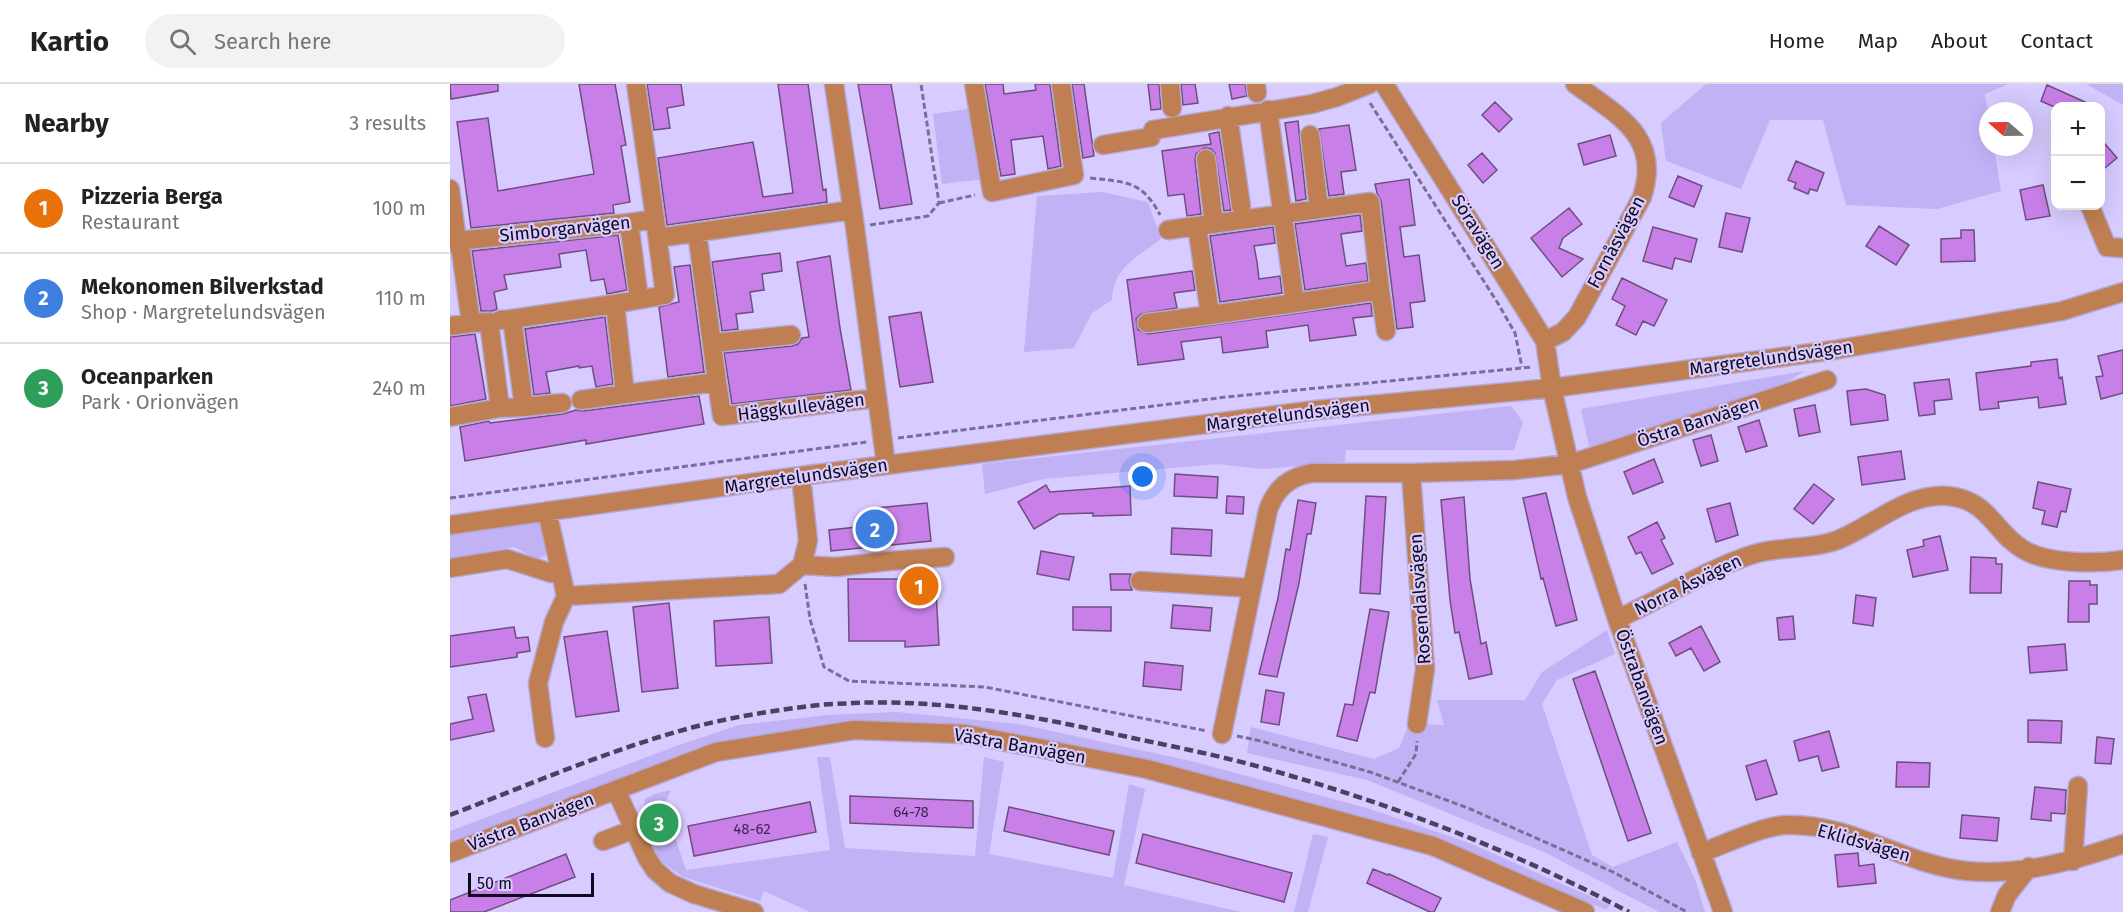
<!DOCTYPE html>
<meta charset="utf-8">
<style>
body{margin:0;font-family:"Fira Sans",sans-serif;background:#f2f2f2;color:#222}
.controls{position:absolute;right:18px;top:18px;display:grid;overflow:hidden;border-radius:12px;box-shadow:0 6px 24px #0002}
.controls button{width:54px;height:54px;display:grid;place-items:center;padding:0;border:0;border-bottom:2px solid #e0e0e0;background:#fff;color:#222;font:30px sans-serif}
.compass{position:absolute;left:1529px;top:18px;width:54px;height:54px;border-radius:50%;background:#fff;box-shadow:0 6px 24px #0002;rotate:290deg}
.scale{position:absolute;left:18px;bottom:15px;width:126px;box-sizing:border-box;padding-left:6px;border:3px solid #0f091e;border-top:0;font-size:16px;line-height:21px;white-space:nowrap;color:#0f091e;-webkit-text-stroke:4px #d7cbff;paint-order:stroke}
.you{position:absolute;left:693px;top:393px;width:21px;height:21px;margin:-15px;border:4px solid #fff;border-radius:50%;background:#1a73e8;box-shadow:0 0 0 9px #1a73e833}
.badge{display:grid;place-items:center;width:39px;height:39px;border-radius:50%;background:#575d2b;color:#fff;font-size:20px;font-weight:700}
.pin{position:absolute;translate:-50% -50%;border:3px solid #fff;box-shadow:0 2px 6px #0006}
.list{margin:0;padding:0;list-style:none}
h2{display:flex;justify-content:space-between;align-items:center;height:78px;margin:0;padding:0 24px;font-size:26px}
h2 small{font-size:20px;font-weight:400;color:#767676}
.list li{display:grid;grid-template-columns:39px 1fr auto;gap:18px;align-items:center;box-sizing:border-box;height:90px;padding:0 24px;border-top:2px solid #e0e0e0}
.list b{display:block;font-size:22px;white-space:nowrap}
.list p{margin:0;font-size:20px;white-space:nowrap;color:#767676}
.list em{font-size:20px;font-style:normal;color:#767676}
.icon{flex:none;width:33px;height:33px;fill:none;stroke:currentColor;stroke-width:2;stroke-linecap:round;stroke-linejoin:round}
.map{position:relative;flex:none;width:1673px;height:828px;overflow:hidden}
header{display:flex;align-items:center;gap:36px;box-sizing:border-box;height:84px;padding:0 30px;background:#fff;border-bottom:2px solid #e0e0e0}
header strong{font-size:28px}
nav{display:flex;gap:33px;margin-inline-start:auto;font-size:21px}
.search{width:420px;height:54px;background:#f2f2f2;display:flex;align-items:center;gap:15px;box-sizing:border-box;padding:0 21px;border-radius:33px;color:#767676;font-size:22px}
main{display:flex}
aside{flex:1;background:#fff}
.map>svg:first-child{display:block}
.green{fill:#c1b1f5}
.building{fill:#c880e8;stroke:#6f4d7f;stroke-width:1.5}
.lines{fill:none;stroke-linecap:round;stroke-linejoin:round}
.minor-casing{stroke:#b3a8d6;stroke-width:21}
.path{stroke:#786f94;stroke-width:3;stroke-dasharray:6 3;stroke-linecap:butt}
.minor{stroke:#c07f52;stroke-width:18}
.rail{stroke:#48415f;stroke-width:4.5;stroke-dasharray:9 4.5;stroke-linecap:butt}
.labels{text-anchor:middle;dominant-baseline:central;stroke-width:4.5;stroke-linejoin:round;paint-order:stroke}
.number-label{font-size:15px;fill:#3d2750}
.street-label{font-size:18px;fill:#0f091e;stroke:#d7cbff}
</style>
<header>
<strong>Kartio</strong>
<div class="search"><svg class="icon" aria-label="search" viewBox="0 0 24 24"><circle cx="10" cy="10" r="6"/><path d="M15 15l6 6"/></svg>Search here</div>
<nav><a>Home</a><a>Map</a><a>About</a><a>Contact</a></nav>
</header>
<main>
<aside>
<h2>Nearby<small>3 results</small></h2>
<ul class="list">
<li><span class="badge" style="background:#e8710a">1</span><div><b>Pizzeria Berga</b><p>Restaurant</p></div><em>100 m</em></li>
<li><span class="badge" style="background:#3f7fe0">2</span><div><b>Mekonomen Bilverkstad</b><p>Shop · Margretelundsvägen</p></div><em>110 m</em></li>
<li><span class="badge" style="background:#2e9e5b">3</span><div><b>Oceanparken</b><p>Park · Orionvägen</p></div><em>240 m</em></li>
</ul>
</aside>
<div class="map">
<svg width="1673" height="828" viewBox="0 0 1673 828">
<rect width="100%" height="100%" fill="#d7cbff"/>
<path class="green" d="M1256 0H1558L1535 10 1538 27V63H1544L1551 107 1487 125 1396 121 1373 36H1320L1291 105 1216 77 1211 39Z
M1636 0H1673V21Z
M525 24 534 95 492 100 483 30Z
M652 108 698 118 711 155C688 173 663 183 662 216L642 229 624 264 574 268 587 112Z
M1354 287 1327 305 1165 360 1139 362 1131 325Z
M1061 322 1073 338 1064 366H896L895 378 812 385 768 380 594 395 535 410 532 380Z
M90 436 104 468 87 475 64 463 0 475V448Z
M1157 546 1165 570 1107 596 1092 620 1142 771 1163 783 1227 758 1245 795 1255 828H1209L1094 768 917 696 797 669 801 643 924 675 949 664 959 640 994 641 987 616H1075L1092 588Z
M447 628 569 640 741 677 917 724 1019 759 1160 821 1156 826 1074 791 944 742 885 726 765 696 538 649 432 637 360 645 270 661 195 684 0 760V747L229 661 289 641 377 631Z
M367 673H380L395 764 525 772 534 673 554 678 539 770 663 794 679 700 695 705 674 801 791 828H360L314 807 310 817 233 793 208 775 200 754 203 752 193 726 195 715 204 710 221 706 214 722 236 786 380 766Z
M863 750 878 753 858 828H844Z"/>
<path class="building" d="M0 0H48V7L1 15Z
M129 0H165L176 61 171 62 180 118 163 121 164 129 21 144 7 38 38 34 48 107 144 90Z
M197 0H231L234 21 217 24 220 44 204 46Z
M328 0H358L373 106 376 105 377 118 217 141 208 74 303 58 313 113 343 109Z
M408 0H441L462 120 430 125Z
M535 0H553L554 10 586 6 585 0H600L611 82 598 85 593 52 561 56 565 90 551 92Z
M622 0H634L644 72 633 74Z
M698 0H709L711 25 701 26Z
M731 0H745L748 19 733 21Z
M779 0H795L797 12 782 15Z
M1597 1 1644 22H1602L1591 17Z
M1045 18 1062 35 1049 48 1032 31Z
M848 37 856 115 846 117 835 39Z
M899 41 906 86 891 88 894 110 879 112 869 45Z
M769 48 781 126 774 127 765 69 761 65 754 64 746 70 745 76 751 130 737 132 734 110 718 112 712 67 761 60 759 50Z
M1160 51 1166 72 1134 81 1128 60Z
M1650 54 1667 74 1650 88Z
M1032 69 1047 86 1033 99 1018 81Z
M1346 77 1374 89 1367 107 1360 105 1358 110 1344 104 1346 99 1338 96Z
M1228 92 1252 102 1244 123 1219 113Z
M959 95 965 141 950 143 954 173 969 171 975 217 960 219 963 243 947 245 931 117 927 109 925 100Z
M1593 101 1600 132 1576 136 1570 106Z
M1119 124 1132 140 1113 154 1109 164 1133 175 1112 193 1081 154Z
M1276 129 1300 134 1292 168 1269 163Z
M910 131 912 147 891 150 896 182 916 179 918 197 855 206 845 140Z
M1429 142 1459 161 1446 181 1416 162Z
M823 143 825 159 804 162 807 178 809 195 830 192 832 209 770 218 760 152Z
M1203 143 1247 155 1241 178 1225 174 1222 185 1193 177Z
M1511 146H1524L1525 177 1491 178V155L1511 154Z
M168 151 177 206 157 210 154 195 141 197 136 166 109 170 111 183 54 191 57 205 44 208 47 225 42 227H31L22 167Z
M330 169 332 187 312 190 314 206 300 208 303 228 286 230 288 245 272 247 262 178Z
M380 172 390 244 401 306 282 320 274 269 342 262 348 260 352 254 359 253 347 178Z
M240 181 254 288 218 293 209 223 229 218 224 183Z
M742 187 745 206 724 209 727 224 691 230 686 235 688 246 698 250 921 219 922 232 903 234 906 251 860 257 858 241 816 247 818 263 773 269 771 253 731 258 734 275 688 281 677 196Z
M1172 194 1217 216 1204 242 1193 237 1186 251 1166 241 1175 222 1162 215Z
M471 228 483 298 450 303 439 233Z
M155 233 163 300 146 303 142 282 129 284V282L96 288 100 309 84 311 75 245Z
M25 250 36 315 0 322V253Z
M1673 266V309L1651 315 1646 293 1653 292 1648 272Z
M1607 275 1609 294 1612 293 1616 320 1589 324 1588 313 1548 318 1549 324 1530 326 1526 289 1581 282V278Z
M1499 295 1502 315 1484 317 1485 330 1469 332 1464 299Z
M1416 305 1435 311 1438 336 1401 341 1397 307Z
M249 312 254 340 136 360V356L15 377 10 343 39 337 40 339 113 330 126 326 133 327Z
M1365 321 1370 348 1349 352 1344 325Z
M1309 336 1317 362 1296 368 1288 343Z
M1261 351 1268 377 1251 382 1243 356Z
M1451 367 1455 395 1412 401 1408 373Z
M1204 375 1213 398 1183 410 1174 388Z
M725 390 768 393 767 414 724 412Z
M1588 398 1621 405 1616 428 1611 427 1607 443 1592 440 1595 427 1583 424Z
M1364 400 1384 415 1363 440 1344 425Z
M596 401 600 408 680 402 681 431 643 432V429L609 430 584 445 568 418Z
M1096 409 1127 536 1106 542 1093 494 1091 495 1073 414Z
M777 412 794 413 793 430 776 429Z
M916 412 936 413 930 510 910 509Z
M1014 413 1020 495 1031 560 1036 558 1042 590 1019 595 1009 548 1005 549 1000 516 991 416Z
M848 416 866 419 861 450H857L849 499 827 593 809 590 828 514 836 465 840 466Z
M477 419 481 457 381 467 379 446 427 441 426 424Z
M1280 419 1288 451 1266 458 1257 425Z
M1207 438 1215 454 1211 456 1223 480 1202 490 1191 468 1186 470 1178 453Z
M722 444 762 446 761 472 721 470Z
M1490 452 1498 486 1463 493 1457 466 1474 462 1473 456Z
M591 467 624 473 619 496 587 490Z
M1521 473 1546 474V480H1552L1551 509H1520Z
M485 490 489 561 455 563V557H399L398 495H452V492Z
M660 490H681L679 497 682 506H661Z
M1619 497H1640V501H1647V520H1639V538H1618Z
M1406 511 1426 514 1423 542 1403 539Z
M219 519 228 604 192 608 183 523Z
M723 521 762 524 760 547 721 544Z
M623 523H661V547L623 546Z
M920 525 939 528 925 609 920 608 907 657 887 652 895 620 903 621Z
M1343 532 1345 555 1329 556 1327 534Z
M319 533 322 579 266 582 264 537Z
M1251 542 1270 578 1254 587 1241 564 1226 572 1219 559Z
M64 543 66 554 78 553 80 567 67 569V573L0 583V552Z
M157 547 169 627 126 633 114 553Z
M1615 560 1617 586 1580 589 1578 563Z
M695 578 733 582 731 606 693 602Z
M1145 587 1201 749 1178 757 1123 595Z
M816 606 834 609 829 641 811 638Z
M36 610 44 647 0 656V640L23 635 18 613Z
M1578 636 1612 637 1611 659 1578 658Z
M1379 647 1389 683 1372 687 1368 672 1349 677 1344 657Z
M1647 653 1664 655 1661 680 1645 679Z
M1316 676 1327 710 1306 716 1296 682Z
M1447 678 1480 679 1479 703H1446Z
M1585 703 1616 706 1615 730 1601 729V737L1581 735Z
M400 712 523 717V744L400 739Z
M360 718 366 748 244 772 238 742Z
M559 723 664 747 659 771 554 747Z
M1512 731 1549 734 1547 757 1510 754Z
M693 750 842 789 834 818 686 779Z
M1408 769 1409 782 1424 780 1426 799 1388 803 1385 771Z
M116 770 125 793 34 828H0V816Z
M923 785 938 791 939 790 991 814 984 828H980L917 799Z"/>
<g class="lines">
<g class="minor-casing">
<path id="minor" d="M186 0 205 135
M384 0 405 143 436 381
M524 0 542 108 624 91 611 0
M720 0 722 24
M806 0 807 9
M934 0 1095 257 1102 304 1127 413 1167 535 1273 828
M778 32 791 122
M860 51 869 125
M653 61 701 53 703 46 862 20 887 13 920 0
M756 75 764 140
M0 105 7 157
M1640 122 1657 163 1673 164
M179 139 189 215
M718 146 920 118 930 206
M208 154 402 126
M845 219 930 206 936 247
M760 231 845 219 818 26
M62 235 165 220 175 310 131 316
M697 239 760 231 747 142
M0 242 21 239 11 168 7 157 179 139 205 135 215 211 165 220
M1095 257 1113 248 1127 233 1192 113C1212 52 1167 31 1125 0
M263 259 341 251
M267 298 272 332 427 314
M175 310 267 298 247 148
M74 323 112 319
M50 324 74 323 62 235 50 236
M0 333 50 324 39 238 21 239
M961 389 975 585 967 640
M0 441 351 392 866 326 1102 304 1384 266 1612 227 1673 208
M352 481 386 483 439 477 495 473
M0 484 57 475 101 489 109 488
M690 497 801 504
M116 512 329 500 352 481 358 457 351 392
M1167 535C1213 515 1256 485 1304 470 1330 462 1358 466 1385 457 1423 443 1454 409 1498 412 1540 416 1543 448 1574 466 1598 480 1646 480 1673 476
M772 650 818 426C826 404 839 393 862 389H961L1064 386 1120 380 1377 296
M95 654 88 599 104 538 116 512 97 427
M166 706 197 774 205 786 220 799 244 810 304 828
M153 757 185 745
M0 769 266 668 404 646 516 650 697 685 983 762 1135 828
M1251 769C1275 760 1312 742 1337 741 1401 739 1455 781 1517 787 1570 792 1624 777 1673 760
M1623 777 1628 702
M1550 828 1557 811 1579 783"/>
</g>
<path class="path" d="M920 19 1049 221 1065 249 1072 283
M640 94C675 98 692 96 710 131
M489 119 525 111
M420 141 478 132 489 119 471 0
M448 354 776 313 1082 283
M0 414 417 358
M355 500 360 535 374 583 399 597 535 603 757 647
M787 652 811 657 920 688 1018 724 1163 788 1237 828
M948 698 966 670 967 657"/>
<use href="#minor" class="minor"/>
<path class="rail" d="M0 731C81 700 161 665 244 643 282 633 321 627 360 622 374 620 389 620 403 619 497 615 588 633 678 653 725 663 772 672 817 685 942 720 1064 767 1179 828"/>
</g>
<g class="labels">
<g class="number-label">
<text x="461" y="728">64-78</text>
<text x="302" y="745">48-62</text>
</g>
<g class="street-label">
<text transform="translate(115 145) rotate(-6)">Simborgarvägen</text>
<text transform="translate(1028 148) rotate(58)">Söravägen</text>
<text transform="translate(1166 158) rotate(-62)">Fornåsvägen</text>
<text transform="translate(1321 274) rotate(-8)">Margretelundsvägen</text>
<text transform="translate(351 323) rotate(-7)">Häggkullevägen</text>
<text transform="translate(838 331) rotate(-7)">Margretelundsvägen</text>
<text transform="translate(1248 338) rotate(-18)">Östra Banvägen</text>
<text transform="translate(356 392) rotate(-8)">Margretelundsvägen</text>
<text transform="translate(1238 501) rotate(-26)">Norra Åsvägen</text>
<text transform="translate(970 515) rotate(-94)">Rosendalsvägen</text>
<text transform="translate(1192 603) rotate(70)">Östrabanvägen</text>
<text transform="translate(570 662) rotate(10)">Västra Banvägen</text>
<text transform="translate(81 738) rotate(-21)">Västra Banvägen</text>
<text transform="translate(1414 759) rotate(16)">Eklidsvägen</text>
</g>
</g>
</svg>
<div class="controls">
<button>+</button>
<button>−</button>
</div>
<svg class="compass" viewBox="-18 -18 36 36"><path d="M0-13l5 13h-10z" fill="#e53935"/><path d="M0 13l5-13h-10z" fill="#767676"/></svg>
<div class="scale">50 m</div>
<div class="you"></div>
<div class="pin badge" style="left:469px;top:502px;background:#e8710a">1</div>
<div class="pin badge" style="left:425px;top:445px;background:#3f7fe0">2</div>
<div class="pin badge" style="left:209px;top:739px;background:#2e9e5b">3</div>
</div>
</main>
